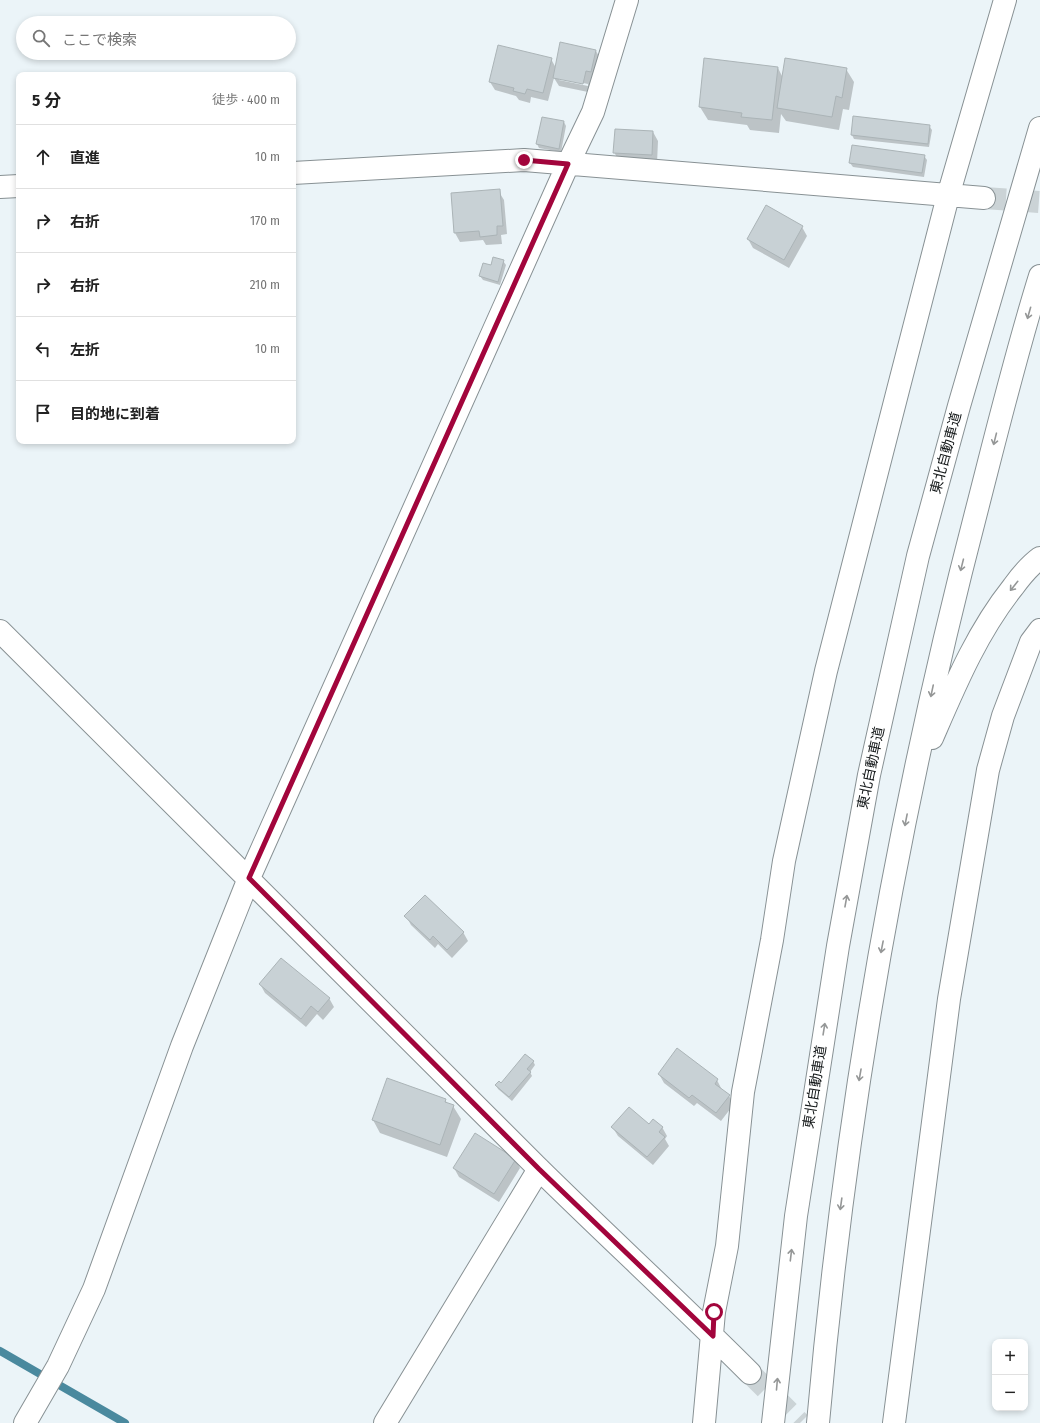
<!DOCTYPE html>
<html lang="ja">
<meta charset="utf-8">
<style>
body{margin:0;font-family:"Fira Sans Condensed","Noto Sans JP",sans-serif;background:#f6f6f6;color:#222}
.controls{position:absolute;right:12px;bottom:12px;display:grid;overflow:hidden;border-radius:8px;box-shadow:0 2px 6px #0003}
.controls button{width:36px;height:36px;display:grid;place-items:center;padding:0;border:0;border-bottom:1px solid #e0e0e0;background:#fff;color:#222;font:20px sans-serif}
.stop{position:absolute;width:12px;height:12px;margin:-9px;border:3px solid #a2053c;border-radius:50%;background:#fff}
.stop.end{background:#a2053c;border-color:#fff;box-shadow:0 1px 4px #0008}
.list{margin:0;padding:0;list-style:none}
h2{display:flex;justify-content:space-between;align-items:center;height:52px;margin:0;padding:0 16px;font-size:17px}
h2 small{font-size:13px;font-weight:400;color:#767676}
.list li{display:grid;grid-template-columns:26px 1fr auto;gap:12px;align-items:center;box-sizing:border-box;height:64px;padding:0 16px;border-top:1px solid #e0e0e0}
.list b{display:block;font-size:15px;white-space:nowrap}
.list em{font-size:13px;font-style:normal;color:#767676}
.icon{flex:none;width:22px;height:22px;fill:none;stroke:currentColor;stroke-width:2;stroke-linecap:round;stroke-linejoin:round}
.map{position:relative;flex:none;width:1040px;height:1423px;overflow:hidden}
.search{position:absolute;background:#fff;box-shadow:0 2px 6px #0003;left:16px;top:16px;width:280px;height:44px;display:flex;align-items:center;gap:10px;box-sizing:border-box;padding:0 14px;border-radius:22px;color:#767676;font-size:15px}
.panel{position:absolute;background:#fff;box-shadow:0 2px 6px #0003;left:16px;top:72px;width:280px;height:372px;border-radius:8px}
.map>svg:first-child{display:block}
.shadow{fill:#0003;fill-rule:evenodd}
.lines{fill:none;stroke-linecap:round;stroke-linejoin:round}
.stream{stroke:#4a899e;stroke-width:8}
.building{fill:#c8d1d5;stroke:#abb4b7}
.street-tunnel{stroke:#cbd3d6;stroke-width:22;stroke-dasharray:22 11;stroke-linecap:butt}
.street-casing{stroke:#889194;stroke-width:24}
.highway-casing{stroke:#889194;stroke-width:24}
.street{stroke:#fff;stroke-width:22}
.highway{stroke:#fff;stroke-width:22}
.oneway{stroke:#959797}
.route{stroke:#a2053c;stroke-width:5}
.labels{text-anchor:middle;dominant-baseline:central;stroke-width:3;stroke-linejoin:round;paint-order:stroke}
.street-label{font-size:14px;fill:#131718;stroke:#fff}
</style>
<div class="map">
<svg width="1040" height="1423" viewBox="0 0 1040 1423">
<rect width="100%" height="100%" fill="#ebf4f8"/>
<path class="shadow" d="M596 51 601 60 596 81 591 79 588 92 559 86 554 78 548 101 531 97 530 103 519 100 516 96 495 90 490 82 551 59 556 68ZM559 78 588 84V86L559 80Z
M705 60 778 68 783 78 846 69 854 82 849 110 843 109 839 130 786 121 781 114 779 133 750 130 747 125 708 120 700 107Z
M854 117 929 126 932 130 929 147 854 139 852 135Z
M542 118 564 122 566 126 561 152 539 148 537 144Z
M653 132 658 141 657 163 619 161 614 152Z
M924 156 927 160 924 177 853 167 850 163Z
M499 192 504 200 507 234 501 235 502 244 486 245 483 240 460 242 455 233 452 194Z
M802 227 807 236 789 268 753 248 748 239Z
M503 261 506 265 500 285 483 280 480 276 492 266Z
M406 916 463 932 468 941 452 958 438 944 435 948 411 925Z
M260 984 329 998 334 1007 323 1020 317 1014 306 1027 265 993Z
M677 1050 717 1080 722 1090 729 1096 734 1104 721 1121 697 1103 694 1106 664 1083 659 1074Z
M533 1061 535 1065 530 1072 532 1076 512 1101 498 1089 496 1085 501 1084Z
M445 1100 448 1104 453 1106 461 1119 447 1157 380 1133 373 1120Z
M649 1125 662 1127 667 1136 665 1139 669 1146 653 1165 618 1136 613 1128Z
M515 1159 520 1168 499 1202 459 1177 454 1168Z"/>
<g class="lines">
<path class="stream" d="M0 1351 125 1423"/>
</g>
<path class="building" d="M560 42 596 50 591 72 586 71 583 84 553 78Z
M498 45 552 58 543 93 527 89 525 94 513 91 514 88 489 82Z
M704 58 778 67 772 120 741 117 742 113 699 107Z
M785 58 847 68 842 98 836 96 832 117 777 108Z
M853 116 930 125 928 144 851 135Z
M542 117 564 121 559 149 536 144Z
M615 129 653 131 652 155 613 153Z
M852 145 925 155 922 173 849 163Z
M500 189 503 226H497V235L480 237 479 231 454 233 451 193Z
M766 205 803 226 784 260 747 239Z
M493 257 504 260 498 282 479 276 483 263 491 265Z
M425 895 464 932 447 950 433 936 430 940 404 916Z
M281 958 330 998 318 1012 311 1006 301 1019 259 984Z
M677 1048 718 1079 715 1084 730 1095 716 1113 692 1095 689 1098 658 1074Z
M525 1054 534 1061 527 1069 531 1072 509 1097 495 1085 499 1081 501 1083Z
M387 1078 446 1099 445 1102 454 1105 440 1145 372 1120Z
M629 1107 649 1124 653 1119 663 1127 659 1132 665 1137 647 1157 611 1127Z
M475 1133 516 1159 494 1194 453 1168Z"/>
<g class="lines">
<path class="street-tunnel" d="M984 198 1040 202
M750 1373 800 1423"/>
<g class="street-casing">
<path id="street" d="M293 173 524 160 984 198
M0 187 19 186
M0 631C180 809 358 988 536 1166 607 1236 680 1303 750 1373
M25 1423 58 1366 94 1289 182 1046 249 878 568 164 593 112 627 0
M385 1423 539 1169
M704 1423 714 1312 727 1246 743 1092 772 940 784 861 826 671 898 390 948 196 1005 0
M894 1423 949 999 988 770 1003 716 1031 642 1040 630"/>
</g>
<g class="highway-casing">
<path id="highway" d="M932 738C955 685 977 632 1013 587 1021 576 1029 566 1040 558
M773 1423 796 1216 838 946 869 775 918 556 959 406 1040 128
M818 1423C845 1115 899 808 977 509 997 431 1016 353 1040 276"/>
</g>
<use href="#street" class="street"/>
<use href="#highway" class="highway"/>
</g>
<defs><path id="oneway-shaft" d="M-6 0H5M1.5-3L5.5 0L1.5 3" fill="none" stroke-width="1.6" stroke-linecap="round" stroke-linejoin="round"/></defs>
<g class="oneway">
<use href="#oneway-shaft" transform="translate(1029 313) rotate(106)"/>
<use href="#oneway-shaft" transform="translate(995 439) rotate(104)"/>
<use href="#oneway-shaft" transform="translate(962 565) rotate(104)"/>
<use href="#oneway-shaft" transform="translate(1014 586) rotate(129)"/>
<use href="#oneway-shaft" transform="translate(932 691) rotate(102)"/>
<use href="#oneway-shaft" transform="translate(906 820) rotate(101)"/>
<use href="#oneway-shaft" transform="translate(846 901) rotate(-80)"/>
<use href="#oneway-shaft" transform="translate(882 947) rotate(101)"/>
<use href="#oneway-shaft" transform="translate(824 1029) rotate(-81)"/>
<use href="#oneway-shaft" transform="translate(860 1075) rotate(100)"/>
<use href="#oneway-shaft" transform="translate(841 1204) rotate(98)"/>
<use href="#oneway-shaft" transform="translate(791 1255) rotate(-83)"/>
<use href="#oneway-shaft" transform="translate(777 1384) rotate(-85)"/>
</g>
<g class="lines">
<path class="route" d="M524 160 568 164 249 878 539 1169 713 1336 714 1312"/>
</g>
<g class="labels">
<g class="street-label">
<text transform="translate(946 453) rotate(-75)">東北自動車道</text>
<text transform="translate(871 768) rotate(-78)">東北自動車道</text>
<text transform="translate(815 1087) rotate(-81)">東北自動車道</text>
</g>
</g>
</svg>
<div class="controls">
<button>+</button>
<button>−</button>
</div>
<div class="stop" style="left:714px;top:1312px"></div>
<div class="stop end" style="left:524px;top:160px"></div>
<div class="search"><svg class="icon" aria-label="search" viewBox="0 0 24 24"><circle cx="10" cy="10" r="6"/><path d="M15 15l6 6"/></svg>ここで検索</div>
<section class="panel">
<h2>5 分<small>徒歩 · 400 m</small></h2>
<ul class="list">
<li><svg class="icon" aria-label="ahead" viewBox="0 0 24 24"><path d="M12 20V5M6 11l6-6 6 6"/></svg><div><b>直進</b></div><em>10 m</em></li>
<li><svg class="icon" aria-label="right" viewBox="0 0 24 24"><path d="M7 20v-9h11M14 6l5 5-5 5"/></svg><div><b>右折</b></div><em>170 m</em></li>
<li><svg class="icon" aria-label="right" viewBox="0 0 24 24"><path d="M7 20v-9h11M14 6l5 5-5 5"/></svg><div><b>右折</b></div><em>210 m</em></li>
<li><svg class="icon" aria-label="left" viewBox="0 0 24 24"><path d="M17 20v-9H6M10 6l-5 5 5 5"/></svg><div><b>左折</b></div><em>10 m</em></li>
<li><svg class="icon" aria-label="arrive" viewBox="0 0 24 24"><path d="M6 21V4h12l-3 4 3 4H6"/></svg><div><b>目的地に到着</b></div></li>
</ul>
</section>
</div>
